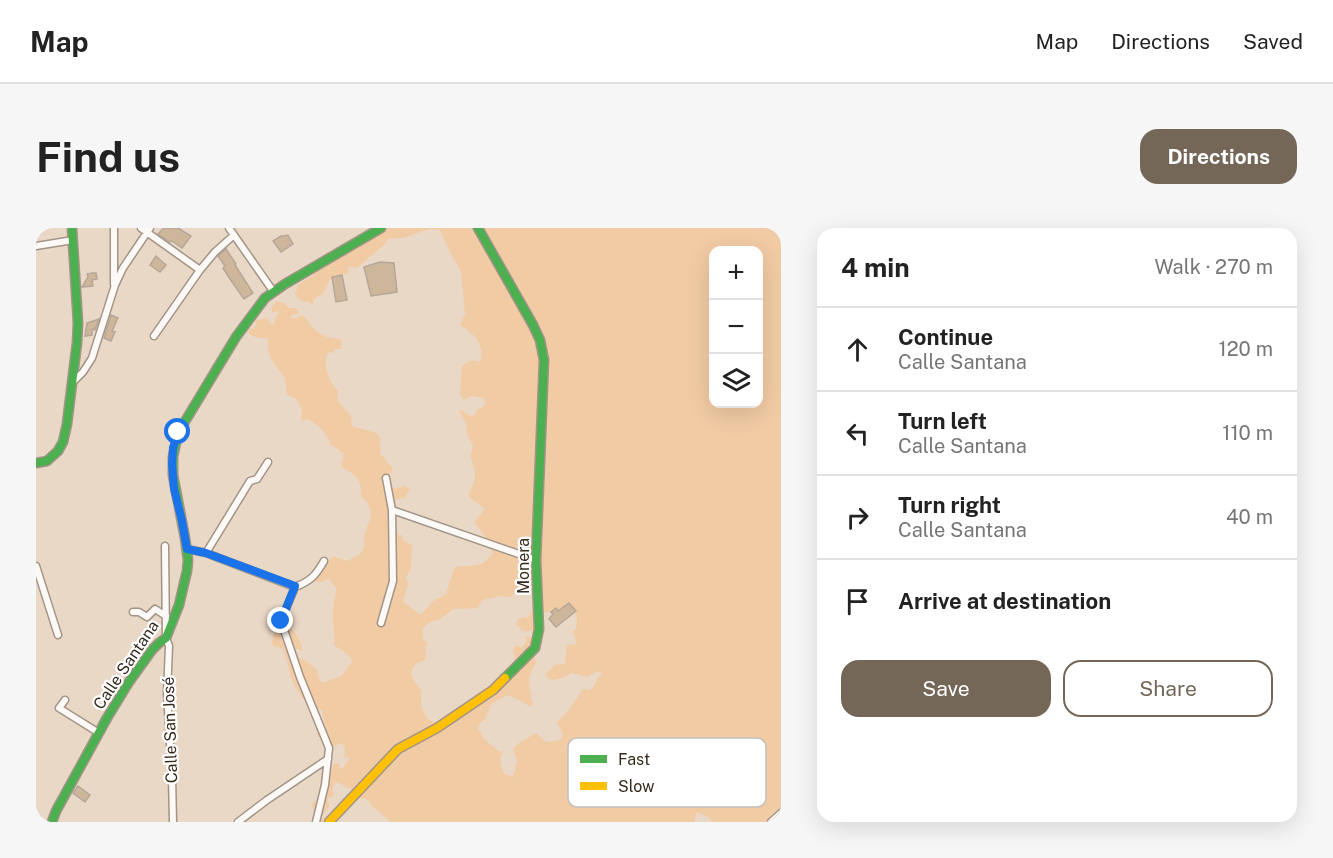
<!DOCTYPE html>
<meta charset="utf-8">
<style>
body{margin:0;font-family:"Public Sans",sans-serif;background:#f6f6f6;color:#222}
.controls{position:absolute;right:18px;top:18px;display:grid;overflow:hidden;border-radius:12px;box-shadow:0 6px 24px #0002}
.controls button{width:54px;height:54px;display:grid;place-items:center;padding:0;border:0;border-bottom:2px solid #e0e0e0;background:#fff;color:#222;font:30px sans-serif}
.stop{position:absolute;width:18px;height:18px;margin:-14px;border:4px solid #1a73e8;border-radius:50%;background:#fff}
.stop.end{background:#1a73e8;border-color:#fff;box-shadow:0 2px 6px #0008}
.list{margin:0;padding:0;list-style:none}
h2{display:flex;justify-content:space-between;align-items:center;height:78px;margin:0;padding:0 24px;font-size:26px}
h2 small{font-size:20px;font-weight:400;color:#767676}
.list li{display:grid;grid-template-columns:39px 1fr auto;gap:18px;align-items:center;box-sizing:border-box;height:84px;padding:0 24px;border-top:2px solid #e0e0e0}
.list b{display:block;font-size:22px;white-space:nowrap}
.list p{margin:0;font-size:20px;white-space:nowrap;color:#767676}
.list em{font-size:20px;font-style:normal;color:#767676}
.actions{display:flex;gap:12px;padding:18px 24px}
.actions a{flex:1;padding:14px 0;border:2px solid #756758;border-radius:18px;text-align:center;font-size:21px;color:#756758}
.actions .main{background:#756758;color:#fff}
.icon{flex:none;width:33px;height:33px;fill:none;stroke:currentColor;stroke-width:2;stroke-linecap:round;stroke-linejoin:round}
.map{position:relative;flex:none;width:745px;height:594px;overflow:hidden;border-radius:18px}
header{display:flex;align-items:center;gap:36px;box-sizing:border-box;height:84px;padding:0 30px;background:#fff;border-bottom:2px solid #e0e0e0}
header strong{font-size:28px}
nav{display:flex;gap:33px;margin-inline-start:auto;font-size:21px}
.intro{display:flex;align-items:center;justify-content:space-between;box-sizing:border-box;height:144px;padding:0 36px}
h1{margin:0;font-size:42px}
.button{padding:15px 27px;border-radius:18px;background:#756758;color:#fff;font-size:21px;font-weight:700}
main{display:flex;gap:36px;padding:0 36px}
aside{flex:1;background:#fff;border-radius:18px;box-shadow:0 6px 24px #0002}
.map>svg:first-child{display:block}
.green{fill:#f1cba4;fill-rule:evenodd}
.building{fill:#ceb69b;stroke:#b5a799;stroke-width:1.5}
.lines{fill:none;stroke-linecap:round;stroke-linejoin:round}
.street-casing{stroke:#a29487;stroke-width:9}
.fast-casing{stroke:#a29487;stroke-width:11}
.slow-casing{stroke:#a29487;stroke-width:11}
.street{stroke:#fcf9f6;stroke-width:6}
.fast{stroke:#4caf50;stroke-width:8}
.slow{stroke:#ffc107;stroke-width:8}
.route{stroke:#1a73e8;stroke-width:8}
.labels{text-anchor:middle;dominant-baseline:central;stroke-width:4.5;stroke-linejoin:round;paint-order:stroke}
.street-label{font-size:16px;fill:#362a1d;stroke:#fff}
.key{fill:#fff;stroke:#c3bfbb;stroke-width:1.5}
.key-label{font-size:16px;fill:#362a1d}
</style>
<header>
<strong>Map</strong>
<nav><a>Map</a><a>Directions</a><a>Saved</a></nav>
</header>
<div class="intro"><h1>Find us</h1><a class="button">Directions</a></div>
<main>
<div class="map">
<svg width="745" height="594" viewBox="0 0 745 594">
<rect width="100%" height="100%" fill="#ead8c6"/>
<path class="green" d="M337 0H745V594H676L673 589 661 584 658 594H355L336 578 332 572 324 570 312 559 299 554 296 562 299 566 292 571 293 578 286 588 287 594H279L283 584 280 583V581H277L276 575C288 570 290 565 286 553L295 543 298 535 304 536 303 540 306 541 314 530 308 529 309 518 304 515 297 519 294 515H290L285 509H282L280 500 289 493 286 485 287 482C284 481 281 481 278 480 269 477 258 458 255 449 252 439 251 430 247 420L238 419 236 415 237 407 244 404 252 396C261 409 263 407 267 423L261 421 258 422 263 430 269 432 281 442 283 451 287 455 305 448 316 434 314 428 298 417C300 406 296 396 297 385 297 376 300 368 300 359L294 353 293 350 286 354H280L278 352 281 346 297 328 311 333 323 327 328 321C328 318 328 314 328 311 331 291 343 285 325 268 325 247 320 249 305 238L308 226 294 216C292 205 281 196 272 191L265 193 266 180 260 171 251 166 249 150 235 131 232 122V111C226 109 217 110 213 106V100L217 101 220 97V93L230 90 235 96 238 97 240 88 244 84 241 83 236 85V78L241 73 248 75 252 80H260L262 83V87L257 86 254 89 258 91 266 87C281 102 281 110 305 111V121H300L297 125 292 124C287 139 292 152 302 163L301 172 315 188 316 198 340 205 345 211 343 219H345L344 225 357 241 352 251 356 256V260H364L367 257 374 261 369 270 361 271 357 274 358 279 361 283 360 294 362 307H366V311L376 317 375 341 370 349 372 356 367 374 385 387 397 373 410 366 418 341 422 338H434L446 336 457 326 450 310 438 294 449 281 432 268C435 261 440 253 439 245 437 230 432 234 437 217L431 206 430 196 423 182 427 183 434 188 439 187 440 183 449 177 448 170 435 168 428 172 424 167 426 138C433 132 436 132 444 134 449 115 438 106 424 97L429 86 425 43 415 26 404 2C401 2 397 1 394 1 379 4 370 13 353 10L350 15 321 40 312 39V46C293 47 294 51 286 67H283L277 72V78L273 74H266L259 66 263 56 277 48 281 39ZM678 22H722V176H678ZM496 359 495 365 500 372C496 378 496 384 492 390L488 389 482 391 480 397C489 404 490 406 501 400L504 389 508 384 524 383 536 377 541 389 540 401 537 403 541 417 536 416 531 417 529 436 519 437 509 446 515 452 523 451 536 445 552 449 561 443 566 445C560 450 561 456 554 462L547 461C538 473 533 484 521 494L527 507 525 511C512 516 509 515 500 505L484 514 477 521 481 533 477 549 468 545C464 537 463 532 467 523L464 524 448 511 444 502H442L444 495 450 490 455 476 471 467 484 472 494 479 497 476C494 461 489 449 500 436L498 424V410L489 408 491 412 486 420 479 417 477 421 479 431 473 442 471 455 452 473 443 476 424 486 421 493C409 499 393 497 387 483 384 477 385 469 386 463L377 451 375 443 380 435 389 432 390 417 392 416 387 411V399L396 393 403 392 417 381 442 380 446 372 464 368 476 369 479 364 486 360 491 362Z"/>
<path class="building" d="M128 0H142L155 8 146 20 136 13 134 14 122 6Z
M252 7 257 16 245 24 237 13 245 8H248Z
M190 21 200 36 199 37 217 65 208 71 194 51 187 40 189 38 182 28Z
M120 28 130 37 124 44 114 37Z
M344 34 358 35 361 64 335 68 328 39Z
M56 45H60L61 51 56 52 57 58 46 59 52 49 51 46Z
M306 47 311 72 300 74 296 49Z
M75 87 82 90 76 103 79 104 75 113 68 110Z
M63 91 59 102 56 101V107L49 108 51 95Z
M533 375 540 383 520 399 513 391 517 386 515 384 520 380 522 383Z
M42 558 54 567 49 574 37 565Z"/>
<g class="lines">
<g class="street-casing">
<path id="street" d="M78 0V56
M105 0 164 42
M193 0 237 63
M0 18 37 12
M118 108 164 42 179 24 198 7
M37 154 47 144 56 130 79 57 87 40 114 0
M356 282 500 332
M129 318 130 410 133 418 131 465 136 548 137 594
M151 321 170 325 259 359C275 353 280 347 288 333
M170 325 214 253 221 251 232 234
M0 338 22 407
M259 359 245 393 264 449 293 520 289 557 280 594
M97 384H103L111 389 119 381 130 388
M345 395 357 353 356 282 350 250
M29 472 23 480 63 505
M202 594 231 572 292 531
M735 594 745 585"/>
</g>
<g class="fast-casing">
<path id="fast" d="M442 0 497 97 504 112 508 132 500 332 503 401 499 420 469 450
M0 235 11 233 22 223 27 214 31 196 41 115 42 95 36 0
M16 594 20 583 71 490 93 454 116 422 123 415 130 410 143 377 151 343 152 332 149 310 137 247V229L142 205 200 109 229 70 249 56 345 0"/>
</g>
<g class="slow-casing">
<path id="slow" d="M293 594 362 521 401 500 457 462 469 450"/>
</g>
<use href="#street" class="street"/>
<use href="#fast" class="fast"/>
<use href="#slow" class="slow"/>
</g>
<g class="lines">
<path class="route" d="M142 204 137 220 136 236 138 261 146 293 151 321 170 325 259 358 245 393"/>
</g>
<g class="labels">
<g class="street-label">
<text transform="translate(487 338) rotate(-90)">Monera</text>
<text transform="translate(90 437) rotate(-56)">Calle Santana</text>
<text transform="translate(134 502) rotate(-92)">Calle San José</text>
</g>
</g>
<rect x="532" y="510" width="198" height="69" rx="9" class="key"/>
<rect x="544" y="527" width="27" height="8" fill="#4caf50"/>
<rect x="544" y="554" width="27" height="8" fill="#ffc107"/>
<g class="key-label">
<text x="582" y="537">Fast</text>
<text x="582" y="564">Slow</text>
</g>
</svg>
<div class="controls">
<button>+</button>
<button>−</button>
<button><svg class="icon" aria-label="layers" viewBox="0 0 24 24"><path d="M12 4l9 5-9 5-9-5zM3 14l9 5 9-5"/></svg></button>
</div>
<div class="stop" style="left:142px;top:204px"></div>
<div class="stop end" style="left:245px;top:393px"></div>
</div>
<aside>
<h2>4 min<small>Walk · 270 m</small></h2>
<ul class="list">
<li><svg class="icon" aria-label="ahead" viewBox="0 0 24 24"><path d="M12 20V5M6 11l6-6 6 6"/></svg><div><b>Continue</b><p>Calle Santana</p></div><em>120 m</em></li>
<li><svg class="icon" aria-label="left" viewBox="0 0 24 24"><path d="M17 20v-9H6M10 6l-5 5 5 5"/></svg><div><b>Turn left</b><p>Calle Santana</p></div><em>110 m</em></li>
<li><svg class="icon" aria-label="right" viewBox="0 0 24 24"><path d="M7 20v-9h11M14 6l5 5-5 5"/></svg><div><b>Turn right</b><p>Calle Santana</p></div><em>40 m</em></li>
<li><svg class="icon" aria-label="arrive" viewBox="0 0 24 24"><path d="M6 21V4h12l-3 4 3 4H6"/></svg><div><b>Arrive at destination</b></div></li>
</ul>
<div class="actions"><a class="main">Save</a><a>Share</a></div>
</aside>
</main>
